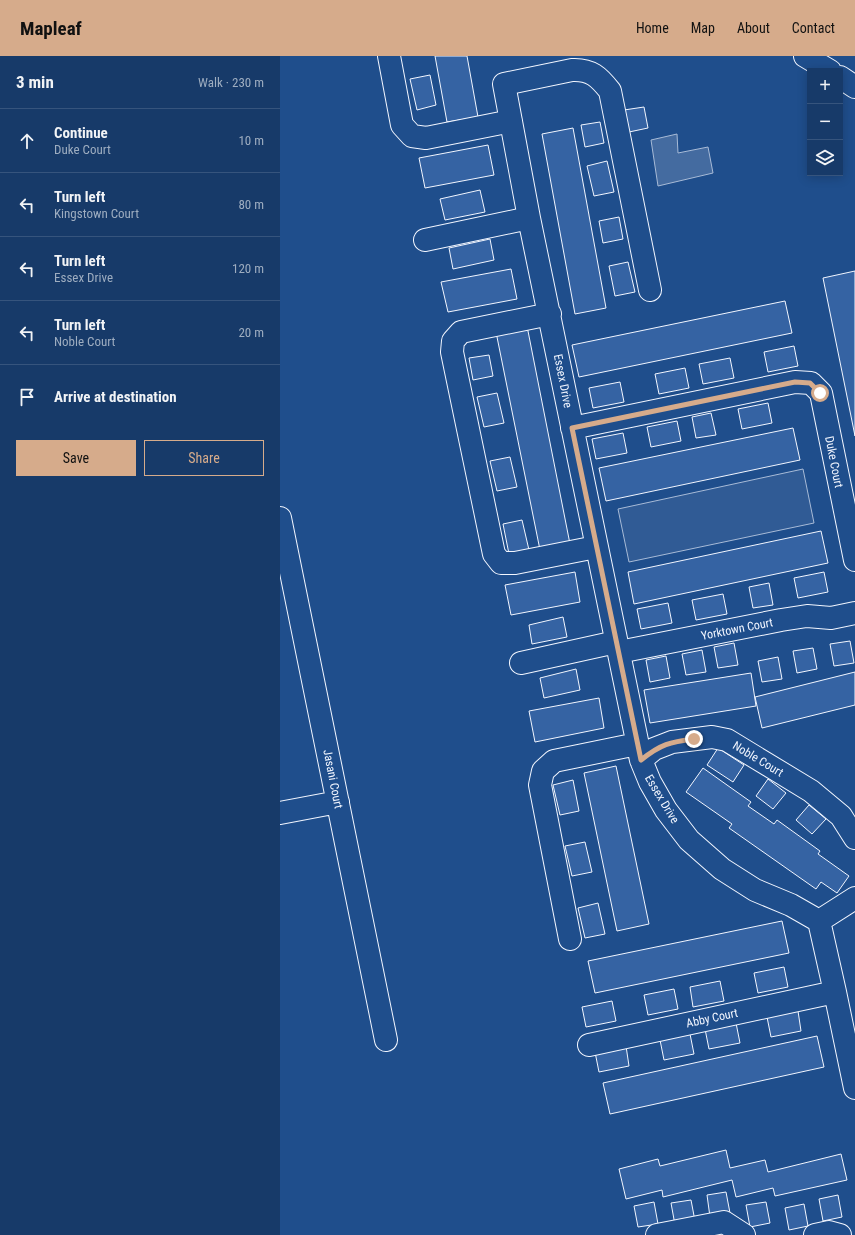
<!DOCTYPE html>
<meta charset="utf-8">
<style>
body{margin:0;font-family:"Roboto Condensed",sans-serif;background:#20416f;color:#f1f3f6}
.controls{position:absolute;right:12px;top:12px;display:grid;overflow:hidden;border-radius:0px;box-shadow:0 2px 10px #0003}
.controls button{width:36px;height:36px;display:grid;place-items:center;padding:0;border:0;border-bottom:1px solid #36547d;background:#173a69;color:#f1f3f6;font:20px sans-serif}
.stop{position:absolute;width:12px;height:12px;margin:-9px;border:3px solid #d6ab8b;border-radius:50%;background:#fff}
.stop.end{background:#d6ab8b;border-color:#fff;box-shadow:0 1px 4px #0008}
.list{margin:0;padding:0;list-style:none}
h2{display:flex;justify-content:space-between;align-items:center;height:52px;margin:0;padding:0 16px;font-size:17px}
h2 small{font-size:13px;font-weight:400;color:#9eadc0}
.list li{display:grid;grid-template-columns:26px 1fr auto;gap:12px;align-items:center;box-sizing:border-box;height:64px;padding:0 16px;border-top:1px solid #36547d}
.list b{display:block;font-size:15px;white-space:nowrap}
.list p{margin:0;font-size:13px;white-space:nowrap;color:#9eadc0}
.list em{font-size:13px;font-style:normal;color:#9eadc0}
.actions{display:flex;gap:8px;padding:12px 16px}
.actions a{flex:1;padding:9px 0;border:1px solid #d6ab8b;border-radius:0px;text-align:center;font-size:14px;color:#d6ab8b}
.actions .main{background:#d6ab8b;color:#111}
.icon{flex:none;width:22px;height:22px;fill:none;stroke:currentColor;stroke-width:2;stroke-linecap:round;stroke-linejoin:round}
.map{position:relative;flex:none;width:575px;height:1179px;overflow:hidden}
header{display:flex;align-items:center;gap:24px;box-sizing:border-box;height:56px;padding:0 20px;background:#d6ab8b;color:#111}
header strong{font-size:19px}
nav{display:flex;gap:22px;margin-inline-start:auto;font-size:14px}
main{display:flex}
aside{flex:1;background:#173a69}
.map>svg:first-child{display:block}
.built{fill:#305b95;stroke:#a8bbd7}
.water{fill:#446ba0;stroke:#a8bbd7}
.building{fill:#3563a3;stroke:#f2f6ff}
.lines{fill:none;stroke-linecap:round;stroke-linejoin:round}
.minor-casing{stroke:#f2f6ff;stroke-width:24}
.highway-casing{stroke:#f2f6ff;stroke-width:24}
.minor{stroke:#1f4e8c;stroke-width:22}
.highway{stroke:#1f4e8c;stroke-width:22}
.route{stroke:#d6ab8b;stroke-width:5}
.labels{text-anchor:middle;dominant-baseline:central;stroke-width:3;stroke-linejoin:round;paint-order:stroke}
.street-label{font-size:12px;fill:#f2f6ff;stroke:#1f4e8c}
</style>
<header>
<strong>Mapleaf</strong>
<nav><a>Home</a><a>Map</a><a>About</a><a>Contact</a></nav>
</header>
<main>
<aside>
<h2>3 min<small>Walk · 230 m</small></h2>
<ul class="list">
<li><svg class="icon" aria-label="ahead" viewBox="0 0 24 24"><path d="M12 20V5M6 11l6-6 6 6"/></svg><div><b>Continue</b><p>Duke Court</p></div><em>10 m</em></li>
<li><svg class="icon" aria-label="left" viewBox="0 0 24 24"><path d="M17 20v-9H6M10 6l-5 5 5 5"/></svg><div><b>Turn left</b><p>Kingstown Court</p></div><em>80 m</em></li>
<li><svg class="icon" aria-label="left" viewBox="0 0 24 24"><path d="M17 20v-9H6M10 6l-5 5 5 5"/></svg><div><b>Turn left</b><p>Essex Drive</p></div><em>120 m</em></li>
<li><svg class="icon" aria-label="left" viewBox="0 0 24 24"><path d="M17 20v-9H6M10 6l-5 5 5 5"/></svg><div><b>Turn left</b><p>Noble Court</p></div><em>20 m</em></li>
<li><svg class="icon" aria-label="arrive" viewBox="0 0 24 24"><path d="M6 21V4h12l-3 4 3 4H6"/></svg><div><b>Arrive at destination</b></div></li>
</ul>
<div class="actions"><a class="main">Save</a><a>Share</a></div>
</aside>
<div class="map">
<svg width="575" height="1179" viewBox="0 0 575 1179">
<rect width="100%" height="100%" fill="#1f4e8c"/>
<path class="built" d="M523 413 534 467 349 506 338 453Z"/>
<path class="water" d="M397 78 398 97 428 91 433 117 378 130 371 84Z"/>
<path class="building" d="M155 0H187L198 61 167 66Z
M150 19 156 49 137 54 130 23Z
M364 51 368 72 349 76 344 54Z
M320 66 324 87 305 91 301 69Z
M293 72 326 252 295 258 262 78Z
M208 89 214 119 145 132 139 102Z
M327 105 334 136 314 140 307 110Z
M200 134 205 156 165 164 160 143Z
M339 161 343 183 323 187 319 165Z
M210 183 214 204 173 213 169 192Z
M348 206 355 236 335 240 329 210Z
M231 213 237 243 168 256 161 226Z
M575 215V380L543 222Z
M505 245 512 277 299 321 292 289Z
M247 270 290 488 260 494 216 276Z
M514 290 518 310 488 316 484 296Z
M209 299 213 320 193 324 189 302Z
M450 302 454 322 423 328 419 308Z
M405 312 409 332 379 338 375 318Z
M340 326 344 346 313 352 309 332Z
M217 337 224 367 204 371 197 341Z
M488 347 492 367 462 373 458 353Z
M431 357 436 379 416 382 412 361Z
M397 365 401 385 371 391 367 371Z
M513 372 520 404 326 445 319 412Z
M343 377 347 397 316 403 312 383Z
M230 401 237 431 217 435 210 405Z
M242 464 249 494 229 498 223 468Z
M541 475 548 507 354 548 348 516Z
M295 516 300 546 231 559 225 529Z
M544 516 548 536 518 542 514 522Z
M489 527 493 549 473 552 469 531Z
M443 538 447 558 416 564 412 544Z
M388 547 392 567 361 573 357 553Z
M283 561 287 581 252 588 249 569Z
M570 585 574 607 554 610 550 588Z
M454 587 458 609 438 612 434 591Z
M533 592 537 613 517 617 513 595Z
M422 594 426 616 406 619 402 598Z
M386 600 390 622 370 626 366 604Z
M498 601 502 623 482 626 478 605Z
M296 613 300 634 264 642 260 622Z
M575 616V649L482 672 475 641Z
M471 617 476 650 370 667 364 634Z
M319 642 324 672 255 686 249 655Z
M438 692 464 709 453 726 427 709Z
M336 710 369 868 337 875 304 717Z
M423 712 471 746 468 750 494 768 497 764 540 795 538 798 569 820 557 837 541 826 536 833 449 772 452 768 406 736Z
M488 723 506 737 493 753 476 740Z
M293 724 299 755 280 759 273 729Z
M529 749 546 763 532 778 516 764Z
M305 786 312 816 292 820 285 790Z
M318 847 325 878 305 882 298 852Z
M502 865 509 897 315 937 308 905Z
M504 911 508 931 478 937 474 917Z
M440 925 444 945 413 951 410 931Z
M394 933 398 953 368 959 364 939Z
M332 945 336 965 306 971 302 951Z
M518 955 521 975 491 981 487 961Z
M456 967 460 987 429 993 425 973Z
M410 978 414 998 384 1004 380 984Z
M537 980 544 1011 330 1058 323 1027Z
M346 990 349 1010 319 1016 315 996Z
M446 1094 450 1112 485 1104 488 1116 561 1098 567 1124 495 1140 493 1132 456 1141 452 1124 383 1141 382 1134 346 1143 339 1113 378 1103 380 1110Z
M446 1136 450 1157 430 1161 427 1139Z
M558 1139 562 1161 543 1165 539 1143Z
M411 1144 415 1165 395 1169 391 1147Z
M374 1146 378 1168 358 1171 354 1150Z
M486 1146 490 1167 470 1171 466 1149Z
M524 1148 528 1170 509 1174 505 1152Z"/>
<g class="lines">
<g class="minor-casing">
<path id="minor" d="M109 0 122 69 132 80 146 82 231 65
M145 184 249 162
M370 234 330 35C319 21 311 13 292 14L224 28 249 162 361 704 370 726 386 754 409 784 442 813 475 834 511 849 539 865 555 936 575 1032
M270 258 181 276 173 285 172 296 214 498 221 507H235L316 491
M292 372 515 326 531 327 541 337 575 504
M0 462 106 984
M339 596 501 564 527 560 551 562 575 557
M241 607 336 586
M361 704 374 693 392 686 432 681 447 684 531 735 561 760 575 782
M0 757 58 746
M539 865 575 842
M290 883 260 729 263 715 274 705 357 688
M309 989 555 936
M377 1179 444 1166 464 1179
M535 1179 549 1176 560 1179"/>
</g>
<g class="highway-casing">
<path id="highway" d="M525 0 550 15
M560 21 575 31"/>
</g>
<use href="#minor" class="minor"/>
<use href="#highway" class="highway"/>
</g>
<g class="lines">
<path class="route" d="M414 683C390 686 381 688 361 704L292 372 515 326 530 327 540 337"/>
</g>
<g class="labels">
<g class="street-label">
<text transform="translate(283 325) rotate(79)">Essex Drive</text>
<text transform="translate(554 406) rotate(79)">Duke Court</text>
<text transform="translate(457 573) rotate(-11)">Yorktown Court</text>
<text transform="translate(478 703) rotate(31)">Noble Court</text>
<text transform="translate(53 723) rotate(79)">Jasani Court</text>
<text transform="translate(382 743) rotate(59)">Essex Drive</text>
<text transform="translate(432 962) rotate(-12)">Abby Court</text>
</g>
</g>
</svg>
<div class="controls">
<button>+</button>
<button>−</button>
<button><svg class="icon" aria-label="layers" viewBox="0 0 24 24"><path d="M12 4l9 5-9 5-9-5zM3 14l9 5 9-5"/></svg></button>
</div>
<div class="stop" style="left:540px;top:337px"></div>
<div class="stop end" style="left:414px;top:683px"></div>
</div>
</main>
